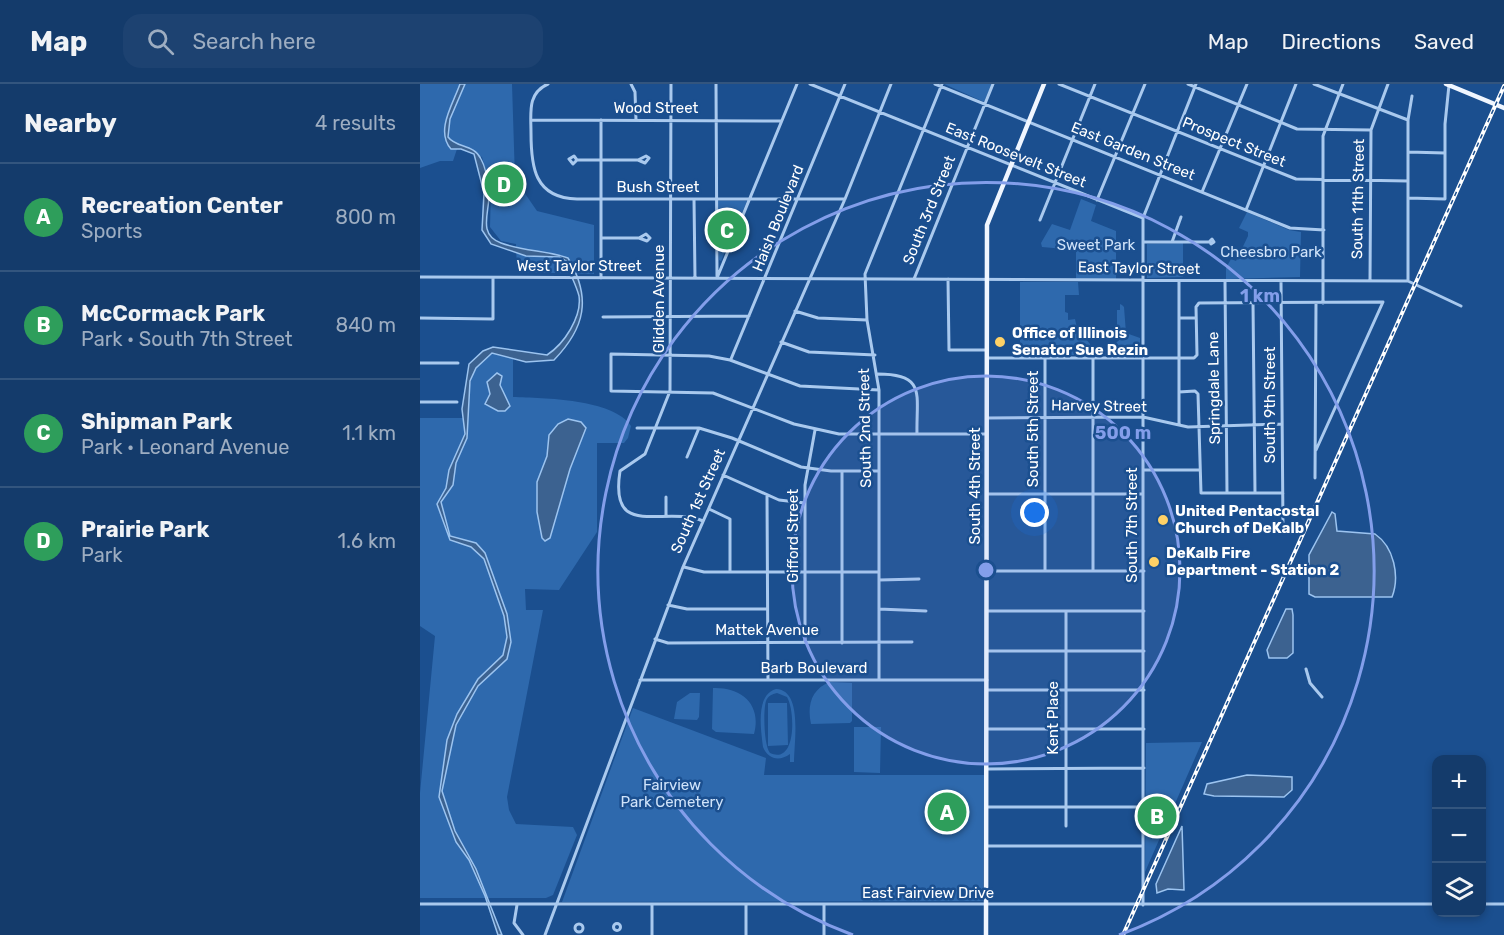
<!DOCTYPE html>
<meta charset="utf-8">
<style>
body{margin:0;font-family:Rubik,sans-serif;background:#1d4271;color:#f1f3f6}
.controls{position:absolute;right:18px;bottom:18px;display:grid;overflow:hidden;border-radius:12px;box-shadow:0 3px 9px #0003}
.controls button{width:54px;height:54px;display:grid;place-items:center;padding:0;border:0;border-bottom:2px solid #33557e;background:#143b6b;color:#f1f3f6;font:30px sans-serif}
.you{position:absolute;left:615px;top:429px;width:21px;height:21px;margin:-15px;border:4px solid #fff;border-radius:50%;background:#1a73e8;box-shadow:0 0 0 9px #1a73e833}
.badge{display:grid;place-items:center;width:39px;height:39px;border-radius:50%;background:#95b2f1;color:#fff;font-size:20px;font-weight:700}
.pin{position:absolute;translate:-50% -50%;border:3px solid #fff;box-shadow:0 2px 6px #0006}
.list{margin:0;padding:0;list-style:none}
h2{display:flex;justify-content:space-between;align-items:center;height:78px;margin:0;padding:0 24px;font-size:26px}
h2 small{font-size:20px;font-weight:400;color:#9dadc1}
.list li{display:grid;grid-template-columns:39px 1fr auto;gap:18px;align-items:center;box-sizing:border-box;height:108px;padding:0 24px;border-top:2px solid #33557e}
.list b{display:block;font-size:22px;white-space:nowrap}
.list p{margin:0;font-size:20px;white-space:nowrap;color:#9dadc1}
.list em{font-size:20px;font-style:normal;color:#9dadc1}
.icon{flex:none;width:33px;height:33px;fill:none;stroke:currentColor;stroke-width:2;stroke-linecap:round;stroke-linejoin:round}
.map{position:relative;flex:none;width:1084px;height:851px;overflow:hidden}
header{display:flex;align-items:center;gap:36px;box-sizing:border-box;height:84px;padding:0 30px;background:#143b6b;border-bottom:2px solid #33557e}
header strong{font-size:28px}
nav{display:flex;gap:33px;margin-inline-start:auto;font-size:21px}
.search{width:420px;height:54px;background:#1d4271;display:flex;align-items:center;gap:15px;box-sizing:border-box;padding:0 21px;border-radius:18px;color:#9dadc1;font-size:22px}
main{display:flex}
aside{flex:1;background:#143b6b}
.map>svg:first-child{display:block}
.green{fill:#2e69ad;fill-rule:evenodd}
.water{fill:#3c6290;stroke:#9cc4f0;stroke-width:1.5}
.lines{fill:none;stroke-linecap:round;stroke-linejoin:round}
.minor{stroke:#a9c9ee;stroke-width:3}
.major{stroke:#f0f6ff;stroke-width:4.5}
.rail-casing{stroke:#fff;stroke-width:4}
.rail{stroke:#1b4f8f;stroke-width:1.5;stroke-dasharray:4.5;stroke-linecap:butt}
.ring{fill:none;stroke:#839eea;stroke-width:3}
.poi-dot{fill:#ffd166;stroke:#1b4f8f;stroke-width:2}
.labels{text-anchor:middle;dominant-baseline:central;stroke-width:5;stroke-linejoin:round;paint-order:stroke}
.street-label{font-size:15px;fill:#fff;stroke:#1b4f8f}
.park-label{font-size:15px;fill:#cfe3fa;stroke:#1b4f8f}
.poi-label{font-size:15px;font-weight:bold;fill:#fff;stroke:#1b4f8f;text-anchor:start}
.centre{fill:#839eea;stroke:#1b4f8f;stroke-width:3}
.ring-label{font-size:18px;text-anchor:middle;font-weight:bold;fill:#839eea;stroke:#1b4f8f;stroke-width:5;stroke-linejoin:round;paint-order:stroke}
</style>
<header>
<strong>Map</strong>
<div class="search"><svg class="icon" aria-label="search" viewBox="0 0 24 24"><circle cx="10" cy="10" r="6"/><path d="M15 15l6 6"/></svg>Search here</div>
<nav><a>Map</a><a>Directions</a><a>Saved</a></nav>
</header>
<main>
<aside>
<h2>Nearby<small>4 results</small></h2>
<ul class="list">
<li><span class="badge" style="background:#2e9e5b">A</span><div><b>Recreation Center</b><p>Sports</p></div><em>800 m</em></li>
<li><span class="badge" style="background:#2e9e5b">B</span><div><b>McCormack Park</b><p>Park · South 7th Street</p></div><em>840 m</em></li>
<li><span class="badge" style="background:#2e9e5b">C</span><div><b>Shipman Park</b><p>Park · Leonard Avenue</p></div><em>1.1 km</em></li>
<li><span class="badge" style="background:#2e9e5b">D</span><div><b>Prairie Park</b><p>Park</p></div><em>1.6 km</em></li>
</ul>
</aside>
<div class="map">
<svg width="1084" height="851" viewBox="0 0 1084 851">
<rect width="100%" height="100%" fill="#1b4f8f"/>
<path class="green" d="M0 0H92L95 95 117 127 174 141V190L97 188 96 160 81 157 70 143 71 105 62 73 39 59 33 77H20L0 84Z
M524 0H572L564 18Z
M661 115 676 121 671 137 696 147V196H656V166L622 163 621 159 632 140 650 146Z
M298 117H327L301 177 299 176Z
M827 128 869 146 881 148 880 193 806 195V184L811 175 816 177 828 152V148L819 144Z
M763 159V193L727 194V160Z
M600 198H658L659 211H645V228L648 229V236L655 235 658 249H661L670 260 671 271H600Z
M700 220 702 221 704 223 706 249 720 254V271H674L675 266 696 264V259L703 252 699 253 700 249H697V226H700Z
M72 269 93 274V313C123 314 194 315 211 342L208 354 204 359H177V448L139 506 105 505 106 526H123L87 713 89 726 96 740 153 743 157 751 133 811 126 814H0V709L15 552 0 542V334H47C48 311 48 281 72 269Z
M410 598 432 599V637L430 639 391 640C387 622 391 605 410 598Z
M293 604C321 603 342 620 334 650L296 648 292 645Z
M356 605C383 606 374 658 374 678H370V670C359 678 348 675 343 663 341 646 335 611 356 605ZM357 609 367 613C375 626 377 681 350 669 344 662 343 627 346 617 348 612 352 610 357 609Z
M270 609H280L279 633 277 636 254 635 257 618Z
M348 619H367L368 661 348 662Z
M213 624 346 674 344 691H564L563 817 142 818Z
M434 643H461L460 689 434 688Z
M782 658 725 788 726 659Z"/>
<path class="water" d="M40 0H45L30 35 28 53C36 64 54 60 61 75 65 82 68 98 69 106 71 126 56 150 81 159 103 167 129 167 148 174 172 214 165 244 134 276L106 278 72 269 56 284 50 297 47 354 36 379 33 401 21 418 30 452 56 459 65 469 87 530 91 558 87 575 58 602 36 641 22 707 35 747 56 785 82 851H78L65 812 49 776 36 758 19 713 27 656 37 630 58 595 83 571 87 553 84 532 64 475 51 463 30 456 17 420 26 404 29 386 45 350 42 325 49 280 63 267 73 263 127 271C144 260 162 233 159 212 156 200 149 189 146 177L139 173 106 172 71 160 62 146 64 109 54 70 41 65H31C15 47 33 20 40 0Z
M77 289 82 292 80 301 90 322 85 327H78L65 320 70 310 67 298Z
M148 335 161 338 166 344 150 385 130 454 125 457 122 454 117 428V398L127 372 129 351 138 340Z
M912 428 915 430 917 447 955 450C974 463 980 492 972 513H895L889 510V471Z
M866 525H872L873 531V569L867 574H849L847 566Z
M827 691 872 693V706L864 713 794 712 784 710 787 700Z
M762 742 764 806 748 805 737 809 736 800Z"/>
<g class="lines">
<path class="minor" d="M128 0C107 9 111 29 111 49 111 82 114 114 157 115H425
M211 0 215 8 216 36
M251 0 250 307 225 370 200 387C189 457 243 421 283 437
M296 0 297 192
M390 0 723 134
M515 0 870 144 904 146
M639 0 876 95 988 97
M768 0 877 45 951 46
M894 0 988 36
M111 36 361 37
M181 36V194
M988 68 1025 69
M157 76 153 80 149 75 154 72 157 76H218L225 79 229 74 226 72 218 76
M782 108 827 0
M988 114 1025 115V40L1029 1
M274 115 275 194
M677 116 725 0
M826 126 876 0
M620 136 675 0
M181 154H219L227 157 230 154 226 150 219 154
M792 155 794 158 791 160 790 157Z
M724 158H789
M752 158 761 133
M0 193 988 197 1041 222
M297 194 377 0
M494 195 573 0
M528 195 529 266H567
M950 197 951 46 968 0
M988 197V36L992 12
M759 198V341
M805 198 807 409
M861 198 863 443
M833 219 835 409
M903 219V52L923 0
M375 227 398 234 447 236
M183 233 329 232
M0 234 73 235V194
M759 234H776
M361 258 389 268 455 271
M567 274H774L777 271 776 223 779 219 963 218 896 366
M625 274V487
M673 274V487
M311 275 425 0
M0 279H38
M458 290C507 290 496 311 497 350
M459 306 380 302 310 276 289 272 191 270V307L293 309 374 340 419 350H566
M759 308 775 307 778 310 781 409H863
M0 318H37
M567 334 723 333 768 343 862 340
M217 344H279L312 354 381 383 411 387H459
M267 373 279 344
M724 386H780
M422 387V559
M303 391 359 416 385 419
M895 394 896 219
M567 410H723
M347 411 348 596
M289 425 310 435V488
M246 432V413
M864 444V446L862 448 861 445Z
M264 483 284 488H459
M568 487H724
M459 496 499 495
M248 521 267 525H347
M459 525 506 527
M567 527H724
M235 555 248 559 492 558
M385 558V401L395 346
M567 567H724
M886 585 890 599 902 613
M220 596H567
M459 596V306L447 236 445 190 522 0
M567 606H724
M567 645H724
M567 685 724 684
M567 723H724
M646 742V527
M566 762H723
M0 820H1016
M1062 820H1084
M97 821 94 839 103 851
M404 821V851
M723 821V134L776 0
M193.5 843a3.5 3.5 0 1 1 7 0a3.5 3.5 0 1 1-7 0Z
M155 844a4 4 0 1 1 8 0a4 4 0 1 1-8 0Z
M125 851 263 483 425 115 471 0
M232 851V821
M326 851V821"/>
<path class="major" d="M1026 0 1084 24
M566 851 567 141 624 0"/>
<g class="rail-casing">
<path id="rail" d="M703 851 1084 2"/>
</g>
<use href="#rail" class="rail"/>
</g>
<circle cx="566" cy="486" r="194" fill="#839eea" fill-opacity=".12"/>
<g class="ring">
<circle cx="566" cy="486" r="194"/>
<path d="M433 851A388 388 0 1 1 699 851"/>
</g>
<g class="poi-dot">
<circle cx="580" cy="258" r="6"/>
<circle cx="743" cy="436" r="6"/>
<circle cx="734" cy="478" r="6"/>
</g>
<g class="labels">
<g class="street-label">
<text x="236" y="24">Wood Street</text>
<text transform="translate(814 58) rotate(22)">Prospect Street</text>
<text transform="translate(713 67) rotate(22)">East Garden Street</text>
<text transform="translate(596 71) rotate(22)">East Roosevelt Street</text>
<text x="238" y="103">Bush Street</text>
<text transform="translate(938 115) rotate(-89)">South 11th Street</text>
<text transform="translate(509 126) rotate(-68)">South 3rd Street</text>
<text transform="translate(358 134) rotate(-68)">Haish Boulevard</text>
<text x="159" y="182">West Taylor Street</text>
<text transform="translate(719 184) rotate(1)">East Taylor Street</text>
<text transform="translate(239 215) rotate(-90)">Glidden Avenue</text>
<text transform="translate(794 304) rotate(-91)">Springdale Lane</text>
<text transform="translate(850 321) rotate(-90)">South 9th Street</text>
<text transform="translate(679 322) rotate(1)">Harvey Street</text>
<text transform="translate(445 344) rotate(-91)">South 2nd Street</text>
<text transform="translate(613 345) rotate(-90)">South 5th Street</text>
<text transform="translate(555 402) rotate(-90)">South 4th Street</text>
<text transform="translate(278 417) rotate(-66)">South 1st Street</text>
<text transform="translate(712 441) rotate(-90)">South 7th Street</text>
<text transform="translate(373 452) rotate(-90)">Gifford Street</text>
<text x="347" y="546">Mattek Avenue</text>
<text x="394" y="584">Barb Boulevard</text>
<text transform="translate(633 634) rotate(-90)">Kent Place</text>
<text x="508" y="809">East Fairview Drive</text>
</g>
<g class="park-label">
<text x="676" y="161">Sweet Park</text>
<text x="851" y="168">Cheesbro Park</text>
<text x="252" y="701">Fairview<tspan x="252" dy="17">Park Cemetery</tspan></text>
</g>
<g class="poi-label">
<text x="592" y="249">Office of Illinois<tspan x="592" dy="17">Senator Sue Rezin</tspan></text>
<text x="755" y="427">United Pentacostal<tspan x="755" dy="17">Church of DeKalb</tspan></text>
<text x="746" y="469">DeKalb Fire<tspan x="746" dy="17">Department - Station 2</tspan></text>
</g>
</g>
<circle cx="566" cy="486" r="9" class="centre"/>
<g class="ring-label">
<text x="840" y="218">1 km</text>
<text x="703" y="355">500 m</text>
</g>
</svg>
<div class="controls">
<button>+</button>
<button>−</button>
<button><svg class="icon" aria-label="layers" viewBox="0 0 24 24"><path d="M12 4l9 5-9 5-9-5zM3 14l9 5 9-5"/></svg></button>
</div>
<div class="you"></div>
<div class="pin badge" style="left:527px;top:728px;background:#2e9e5b">A</div>
<div class="pin badge" style="left:737px;top:732px;background:#2e9e5b">B</div>
<div class="pin badge" style="left:307px;top:146px;background:#2e9e5b">C</div>
<div class="pin badge" style="left:84px;top:100px;background:#2e9e5b">D</div>
</div>
</main>
